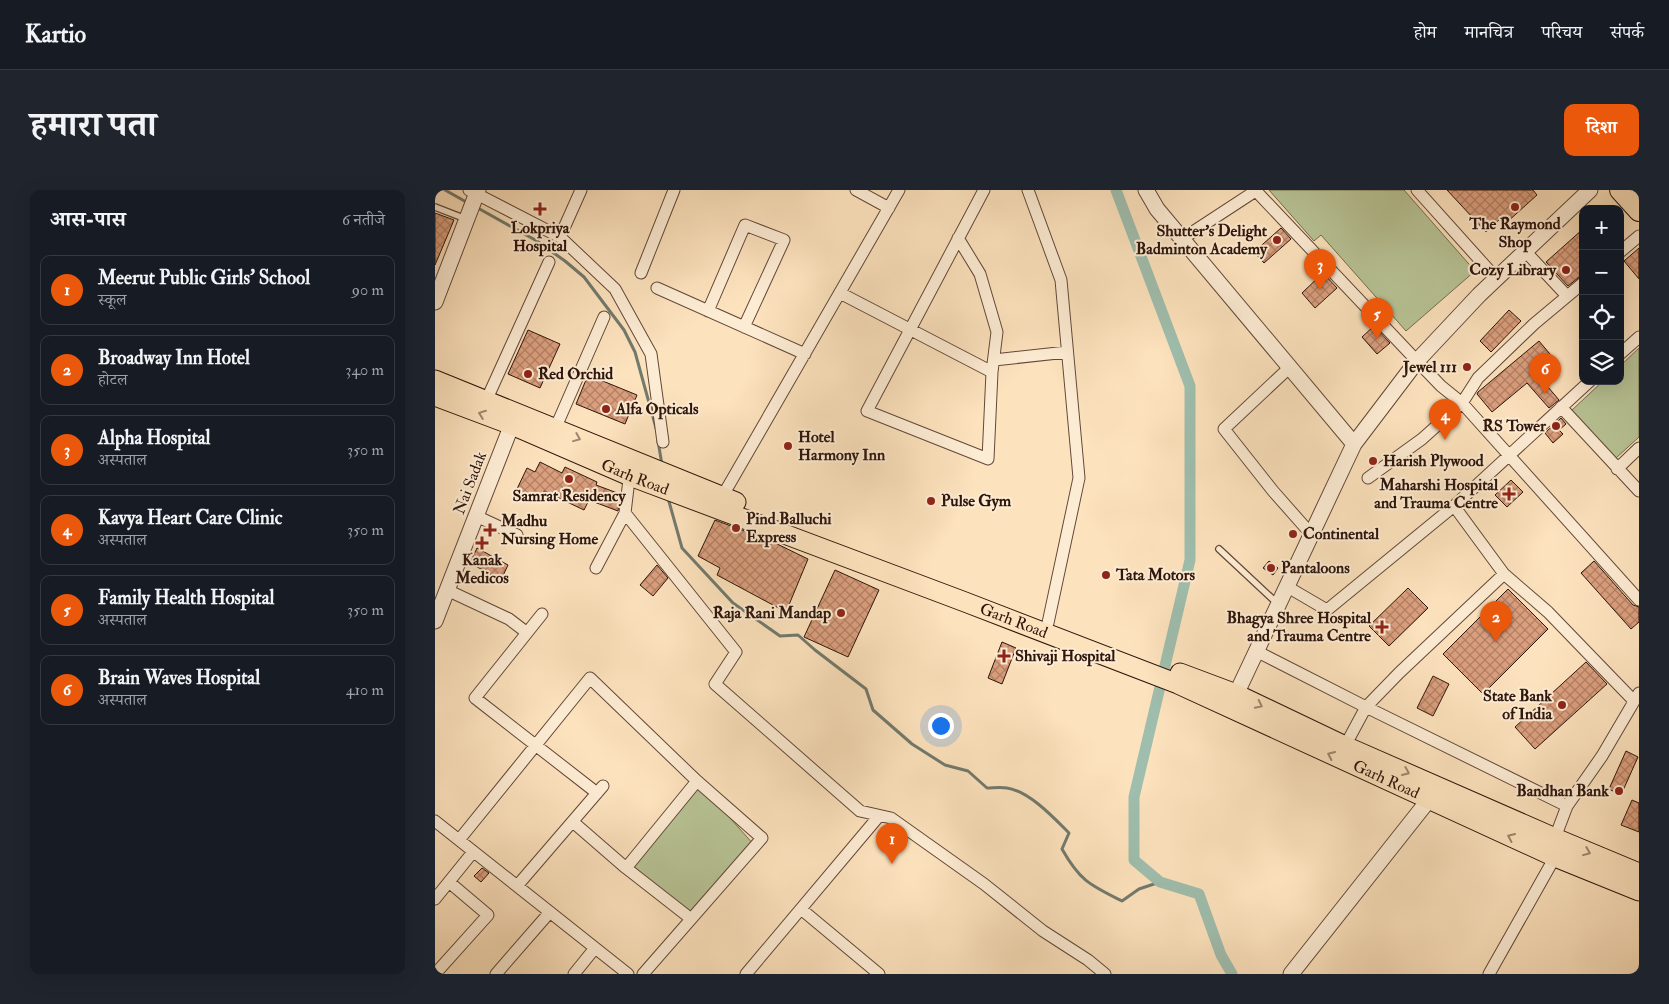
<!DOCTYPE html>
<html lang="hi">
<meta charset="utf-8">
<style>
body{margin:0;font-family:"IM FELL Double Pica","Noto Serif Devanagari",serif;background:#20242c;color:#f1f3f6}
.controls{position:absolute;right:15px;top:15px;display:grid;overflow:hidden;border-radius:10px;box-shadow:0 5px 20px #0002}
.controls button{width:45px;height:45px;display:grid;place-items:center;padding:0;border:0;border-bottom:1px solid #363941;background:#171b24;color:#f1f3f6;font:25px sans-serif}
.you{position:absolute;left:505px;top:535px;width:18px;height:18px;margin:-12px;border:4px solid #fff;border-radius:50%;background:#1a73e8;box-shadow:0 0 0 8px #1a73e833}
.badge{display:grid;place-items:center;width:32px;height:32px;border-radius:50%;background:#ea580c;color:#fff;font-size:16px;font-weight:700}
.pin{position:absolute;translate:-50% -41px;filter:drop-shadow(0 1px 2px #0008)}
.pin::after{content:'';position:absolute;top:26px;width:18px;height:15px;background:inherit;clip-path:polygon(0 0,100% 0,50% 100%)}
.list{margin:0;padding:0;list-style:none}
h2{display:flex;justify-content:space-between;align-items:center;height:65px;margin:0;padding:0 20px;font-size:21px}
h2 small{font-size:16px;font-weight:400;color:#9ea1a6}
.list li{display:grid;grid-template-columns:32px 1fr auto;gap:15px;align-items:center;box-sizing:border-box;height:70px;margin:0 10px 10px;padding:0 10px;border:1px solid #363941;border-radius:10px}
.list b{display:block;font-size:19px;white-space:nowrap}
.list p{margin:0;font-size:16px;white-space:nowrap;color:#9ea1a6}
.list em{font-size:16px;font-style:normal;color:#9ea1a6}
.icon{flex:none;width:28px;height:28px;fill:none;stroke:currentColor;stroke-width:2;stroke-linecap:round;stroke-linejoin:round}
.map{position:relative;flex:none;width:1204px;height:784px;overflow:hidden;border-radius:10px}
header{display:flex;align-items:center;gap:30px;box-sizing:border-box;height:70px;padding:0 25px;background:#171b24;border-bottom:1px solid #363941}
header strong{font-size:24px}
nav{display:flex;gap:28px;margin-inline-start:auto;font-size:18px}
.intro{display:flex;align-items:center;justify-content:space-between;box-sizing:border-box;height:120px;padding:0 30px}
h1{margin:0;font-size:35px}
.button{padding:12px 22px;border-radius:10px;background:#ea580c;color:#fff;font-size:18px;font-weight:700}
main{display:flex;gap:30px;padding:0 30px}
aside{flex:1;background:#171b24;border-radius:10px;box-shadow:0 5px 20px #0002}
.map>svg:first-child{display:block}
.park{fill:#b8c496;stroke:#736c50}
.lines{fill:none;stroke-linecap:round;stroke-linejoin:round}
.stream{stroke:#727a6d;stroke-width:3}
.canal{stroke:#9fbeae;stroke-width:11}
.building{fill:url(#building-cross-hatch);stroke:#2e150b}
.service-casing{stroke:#624838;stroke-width:8}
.minor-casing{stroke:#624838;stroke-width:13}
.tertiary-casing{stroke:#624838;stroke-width:17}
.primary-casing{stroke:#2e150b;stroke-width:21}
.trunk-casing{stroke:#2e150b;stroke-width:22}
.service{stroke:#fdecd4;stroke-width:5.5}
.minor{stroke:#fdecd4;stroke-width:11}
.tertiary{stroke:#fdecd4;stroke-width:15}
.primary{stroke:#fce2bd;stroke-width:19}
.trunk{stroke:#fce2bd;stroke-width:20}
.oneway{stroke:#9f866d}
.poi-dot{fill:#8f2418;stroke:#fdecd4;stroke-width:2}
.labels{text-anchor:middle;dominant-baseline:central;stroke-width:4;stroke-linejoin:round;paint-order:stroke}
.poi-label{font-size:16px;font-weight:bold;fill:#2e150b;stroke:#fdecd4;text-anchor:start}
.street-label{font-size:16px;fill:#2e150b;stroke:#fdecd4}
</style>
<header>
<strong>Kartio</strong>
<nav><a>होम</a><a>मानचित्र</a><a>परिचय</a><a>संपर्क</a></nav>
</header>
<div class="intro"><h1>हमारा पता</h1><a class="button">दिशा</a></div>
<main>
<aside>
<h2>आस-पास<small>6 नतीजे</small></h2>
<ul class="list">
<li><span class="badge">1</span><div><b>Meerut Public Girls' School</b><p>स्कूल</p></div><em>90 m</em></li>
<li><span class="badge">2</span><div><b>Broadway Inn Hotel</b><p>होटल</p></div><em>340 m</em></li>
<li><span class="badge">3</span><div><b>Alpha Hospital</b><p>अस्पताल</p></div><em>350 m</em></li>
<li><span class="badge">4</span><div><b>Kavya Heart Care Clinic</b><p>अस्पताल</p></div><em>350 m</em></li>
<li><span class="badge">5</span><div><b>Family Health Hospital</b><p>अस्पताल</p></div><em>350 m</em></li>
<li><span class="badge">6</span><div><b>Brain Waves Hospital</b><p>अस्पताल</p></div><em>410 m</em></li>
</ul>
</aside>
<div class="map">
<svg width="1204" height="784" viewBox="0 0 1204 784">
<defs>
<pattern id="building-cross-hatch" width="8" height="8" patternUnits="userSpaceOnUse" patternTransform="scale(1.25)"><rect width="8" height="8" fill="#db9f7e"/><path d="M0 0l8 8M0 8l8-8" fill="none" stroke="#b28065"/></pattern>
</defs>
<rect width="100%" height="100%" fill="#fce2bd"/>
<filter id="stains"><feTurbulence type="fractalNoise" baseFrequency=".004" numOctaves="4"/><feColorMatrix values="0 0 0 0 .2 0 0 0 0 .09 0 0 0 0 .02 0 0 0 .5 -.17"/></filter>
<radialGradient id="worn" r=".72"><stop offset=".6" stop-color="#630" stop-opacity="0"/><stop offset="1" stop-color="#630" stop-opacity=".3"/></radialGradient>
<path class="park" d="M834 0H969L1040 81 971 141 886 45 879 51Z
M1204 158V247L1181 268 1136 221 1168 191H1185V176Z
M262 591 320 656 255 728 191 678Z"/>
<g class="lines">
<path class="stream" d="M10 0 33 13
M41 17 102 51 130 71 149 87 189 140 200 162 221 238
M223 251 227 275
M233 308 247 358 298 413 345 446 363 445 380 460 431 499 438 520 477 554 510 575 533 581 552 598C558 598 565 597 572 598 594 601 619 628 634 643L627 659C645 691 655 695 687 711L704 699 725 692"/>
<path class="canal" d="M681 0 755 196V370L699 607V670L725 692 764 704 786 765 797 784"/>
</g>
<path class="building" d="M1012 0H1098L1102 5 1071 33 1066 28 1051 42Z
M0 23 19 30 0 75Z
M846 38 856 49 829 73 819 62Z
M1148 39V84L1133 96 1111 72Z
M1204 58V89L1189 71Z
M888 83 902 98 880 118 867 103Z
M1074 120 1086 131 1056 162 1045 151Z
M939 136 955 153 942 164 927 147Z
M93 140 125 154 105 198 73 184Z
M1104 151 1120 170 1102 184 1124 210 1114 218 1092 193 1057 222 1042 204 1043 202Z
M153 185 202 205 190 234 141 214Z
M1126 228 1131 234 1124 240 1128 244 1118 253 1110 243Z
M105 272 127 283 130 277 162 292 161 295 185 304 183 321 154 310 149 320 109 301 103 312 81 301 92 278 100 282Z
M1076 290 1088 302 1072 317 1060 305Z
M280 330 336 351 373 369 351 422 282 385 285 378 263 366Z
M42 358 73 375 66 390 35 373Z
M834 371 843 378 838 385 828 378Z
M1159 371 1198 415 1204 417V432L1196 439 1146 383Z
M222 375 233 388 218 406 205 395Z
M400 380 444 400 413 467 369 447Z
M973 398 993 418 954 456 934 436Z
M1073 399 1113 439 1048 504 1008 464Z
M567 452 581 458 567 494 553 488Z
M1151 472 1172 494 1100 559 1080 537Z
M998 486 1014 494 998 526 982 518Z
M1191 561 1203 567 1186 605 1174 599Z
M1197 610 1204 613V642L1186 635Z
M47 678 54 683 46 692 39 686Z"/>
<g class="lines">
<g class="service-casing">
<path id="service" d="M0 17 31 29
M784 359 843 414"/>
</g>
<g class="minor-casing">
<path id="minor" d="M34 0 125 47 180 99 216 164 228 252
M421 0 454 18
M593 0 626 90 644 288 613 433
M982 0 1061 88
M821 1 982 171 1006 196 1027 213 1204 410
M125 47 146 0
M523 48 545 84 562 142 557 182
M747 49 822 0
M1090 61 1132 106
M1185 62 1204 46
M206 83 239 0
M222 98 370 164
M405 103 557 182 553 269 432 221 549 0
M273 121 310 35 349 50 309 137
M1185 164 1204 147
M559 170 632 162
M855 177 789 239 838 301 876 344
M51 211 114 72
M1126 217 1204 301
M120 239 169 127
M1182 279 1204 258
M195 281 190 323 301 462 280 494 425 621 456 628 549 694 608 741 653 770 670 784
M933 288 987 249 1027 213 1043 188 1099 134 1148 93
M287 307 464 0
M1019 316 1069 384 1113 422 1199 511
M41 326 82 345
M161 378 190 323
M1069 384 964 483 931 517 1132 616
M851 396 892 420 1019 316 1155 191
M12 400 74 429 91 442
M107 424 40 508 162 603
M821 461 931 517 910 556
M0 631 193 784
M138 632 191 678
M24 650 155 488 262 591 327 648 208 784
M1118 653 1132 616 1167 566 1204 503
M82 696 168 596
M0 709 38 662
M366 719 444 784
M255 728 191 678 262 591
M0 784 53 725 14 692
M61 784 115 722
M139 784 160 758
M311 784 444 626
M1054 784 1120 667"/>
</g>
<g class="tertiary-casing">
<path id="tertiary" d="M711 0 722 19 919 254
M0 112 43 0
M0 431 81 224
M797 513 919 254 982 171 1044 105 1155 0
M856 784 1000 602"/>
</g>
<g class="primary-casing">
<g id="primary">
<path d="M0 190 301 312"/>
<path id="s1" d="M0 206 77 235 195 286 530 412 743 494 1120 667 1204 701"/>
<path d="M745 483 801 504 910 556 1120 648 1204 683"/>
</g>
</g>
<g class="trunk-casing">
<path id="trunk" d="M1185 0 1204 21"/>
</g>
<use href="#service" class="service"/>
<use href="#minor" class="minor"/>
<use href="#tertiary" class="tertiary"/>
<use href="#primary" class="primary"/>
<use href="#trunk" class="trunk"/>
</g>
<defs><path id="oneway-chevron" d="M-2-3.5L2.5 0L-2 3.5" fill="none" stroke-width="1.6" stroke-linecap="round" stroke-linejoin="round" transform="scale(1.25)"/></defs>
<g class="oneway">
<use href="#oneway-chevron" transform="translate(47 224) rotate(-159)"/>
<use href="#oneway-chevron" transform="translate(142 248) rotate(22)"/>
<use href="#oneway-chevron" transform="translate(824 515) rotate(26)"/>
<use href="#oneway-chevron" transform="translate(896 565) rotate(-155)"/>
<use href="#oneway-chevron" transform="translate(971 582) rotate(23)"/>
<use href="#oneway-chevron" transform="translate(1076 647) rotate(-156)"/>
<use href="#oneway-chevron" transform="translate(1152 662) rotate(22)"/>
</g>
<g class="poi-dot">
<circle cx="1080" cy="17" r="5"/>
<path d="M102.5 11.5h5v5h5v5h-5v5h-5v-5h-5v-5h5z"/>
<circle cx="842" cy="50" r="5"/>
<circle cx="1131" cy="80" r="5"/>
<circle cx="1032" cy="177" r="5"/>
<circle cx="93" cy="184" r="5"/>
<circle cx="171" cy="219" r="5"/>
<circle cx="1121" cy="236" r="5"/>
<circle cx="353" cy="256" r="5"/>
<circle cx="938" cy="271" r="5"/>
<circle cx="134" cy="289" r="5"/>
<path d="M1071.5 296.5h5v5h5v5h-5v5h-5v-5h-5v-5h5z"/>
<circle cx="496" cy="311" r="5"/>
<circle cx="301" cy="338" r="5"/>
<path d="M52.5 332.5h5v5h5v5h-5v5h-5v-5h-5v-5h5z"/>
<circle cx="858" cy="344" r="5"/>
<path d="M44.5 345.5h5v5h5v5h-5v5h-5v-5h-5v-5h5z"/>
<circle cx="836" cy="378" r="5"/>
<circle cx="671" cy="385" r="5"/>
<circle cx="406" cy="423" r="5"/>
<path d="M944.5 429.5h5v5h5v5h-5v5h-5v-5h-5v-5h5z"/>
<path d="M566.5 458.5h5v5h5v5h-5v5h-5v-5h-5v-5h5z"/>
<circle cx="1127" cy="515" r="5"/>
<circle cx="1184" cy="601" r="5"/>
</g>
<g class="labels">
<g class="poi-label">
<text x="1080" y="34" text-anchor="middle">The Raymond<tspan x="1080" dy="18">Shop</tspan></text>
<text x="105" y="38" text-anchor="middle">Lokpriya<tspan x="105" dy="18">Hospital</tspan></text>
<text x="832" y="41" text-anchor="end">Shutter's Delight<tspan x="832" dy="18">Badminton Academy</tspan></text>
<text x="1121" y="80" text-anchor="end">Cozy Library</text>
<text x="1022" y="177" text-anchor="end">Jewel 111</text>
<text x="103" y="184">Red Orchid</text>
<text x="181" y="219">Alfa Opticals</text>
<text x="1111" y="236" text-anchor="end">RS Tower</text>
<text x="363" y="247">Hotel<tspan x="363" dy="18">Harmony Inn</tspan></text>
<text x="948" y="271">Harish Plywood</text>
<text x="1063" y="295" text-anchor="end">Maharshi Hospital<tspan x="1063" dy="18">and Trauma Centre</tspan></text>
<text x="134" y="306" text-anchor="middle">Samrat Residency</text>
<text x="506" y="311">Pulse Gym</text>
<text x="311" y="329">Pind Balluchi<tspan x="311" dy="18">Express</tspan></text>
<text x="66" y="331">Madhu<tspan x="66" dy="18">Nursing Home</tspan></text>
<text x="868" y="344">Continental</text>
<text x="47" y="370" text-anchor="middle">Kanak<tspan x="47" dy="18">Medicos</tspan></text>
<text x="846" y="378">Pantaloons</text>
<text x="681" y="385">Tata Motors</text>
<text x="396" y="423" text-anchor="end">Raja Rani Mandap</text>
<text x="936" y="428" text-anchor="end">Bhagya Shree Hospital<tspan x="936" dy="18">and Trauma Centre</tspan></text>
<text x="580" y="466">Shivaji Hospital</text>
<text x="1117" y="506" text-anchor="end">State Bank<tspan x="1117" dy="18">of India</tspan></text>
<text x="1174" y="601" text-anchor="end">Bandhan Bank</text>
</g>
<g class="street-label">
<text stroke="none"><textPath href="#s1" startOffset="216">Garh Road</textPath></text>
<text transform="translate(35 293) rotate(-69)">Nai Sadak</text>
<text stroke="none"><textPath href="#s1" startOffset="621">Garh Road</textPath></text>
<text stroke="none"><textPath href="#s1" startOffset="1026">Garh Road</textPath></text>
</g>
</g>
<rect width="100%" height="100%" filter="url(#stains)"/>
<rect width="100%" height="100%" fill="url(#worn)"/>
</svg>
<div class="controls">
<button>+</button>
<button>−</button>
<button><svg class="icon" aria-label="locate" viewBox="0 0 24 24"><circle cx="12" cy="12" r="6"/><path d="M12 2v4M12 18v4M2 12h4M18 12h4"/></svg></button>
<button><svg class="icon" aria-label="layers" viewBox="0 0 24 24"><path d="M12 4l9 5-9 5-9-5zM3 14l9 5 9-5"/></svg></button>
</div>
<div class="you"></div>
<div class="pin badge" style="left:457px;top:674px">1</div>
<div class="pin badge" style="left:1061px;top:452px">2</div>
<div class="pin badge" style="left:885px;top:100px">3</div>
<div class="pin badge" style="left:1010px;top:250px">4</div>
<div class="pin badge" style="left:942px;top:149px">5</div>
<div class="pin badge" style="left:1110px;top:204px">6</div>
</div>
</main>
